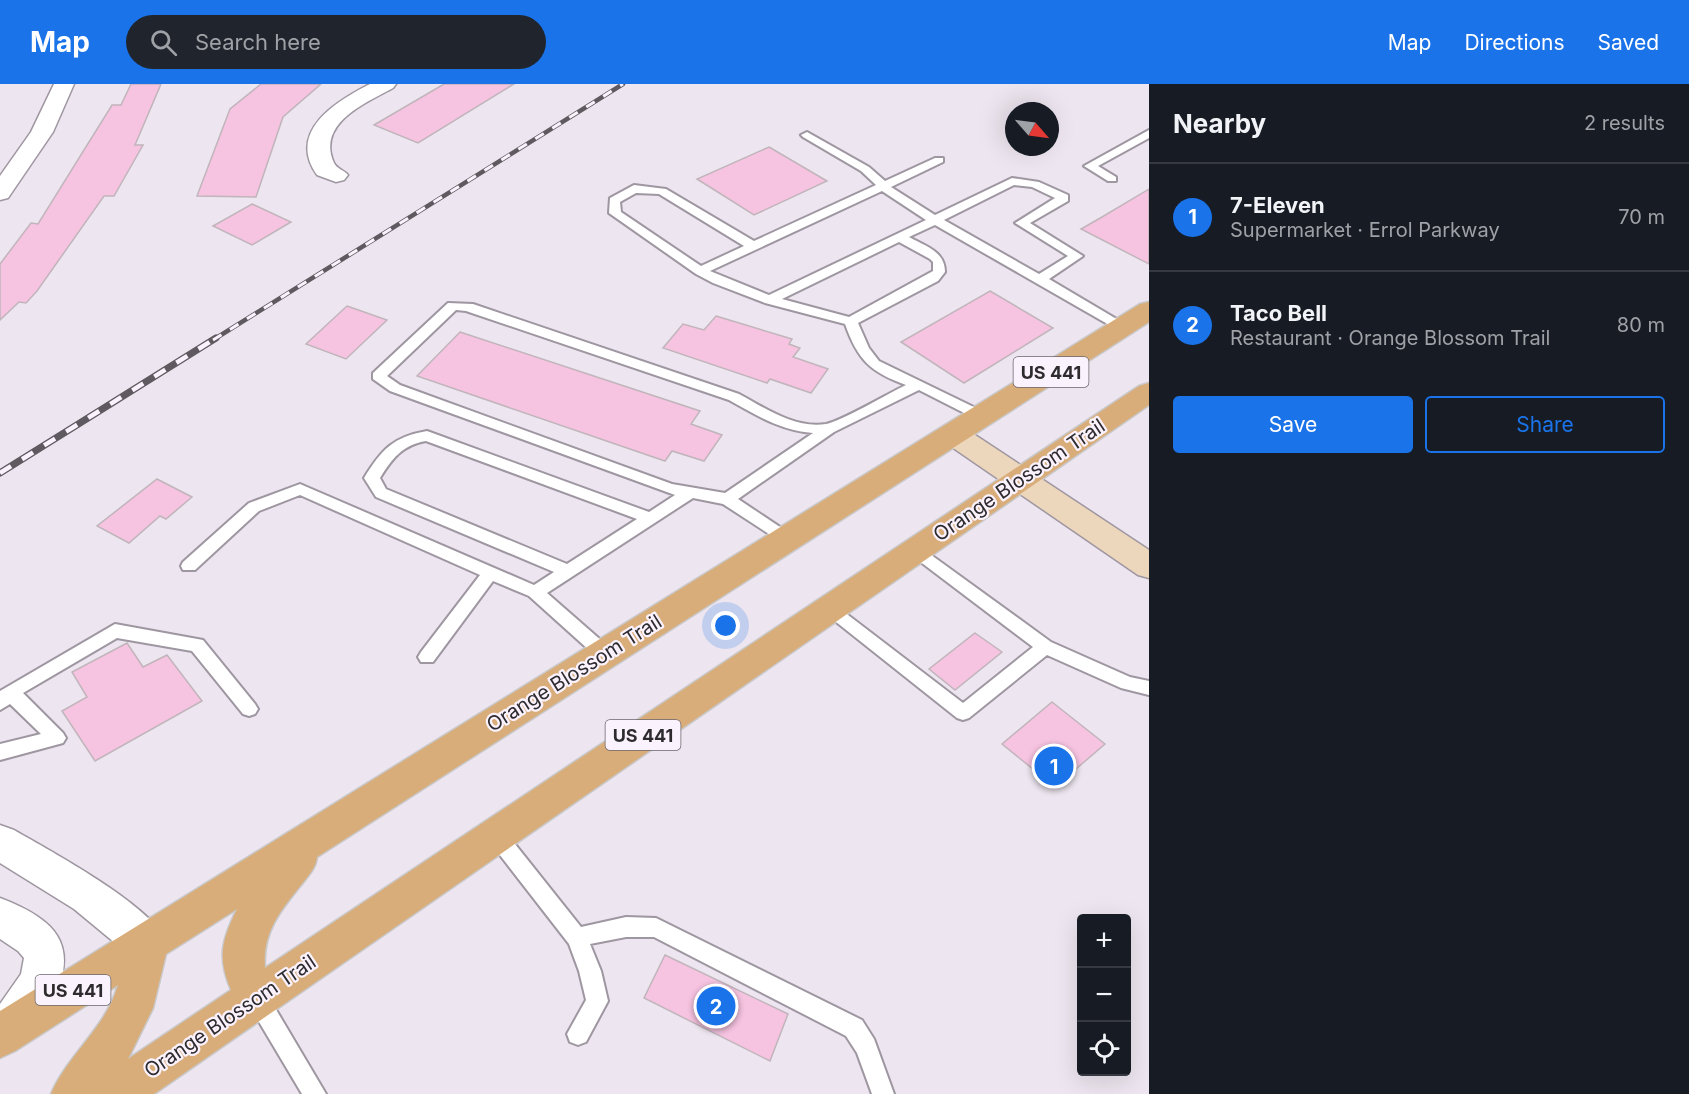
<!DOCTYPE html>
<meta charset="utf-8">
<style>
body{margin:0;font-family:Inter,sans-serif;background:#20242c;color:#f1f3f6}
.controls{position:absolute;right:18px;bottom:18px;display:grid;overflow:hidden;border-radius:6px;box-shadow:0 6px 24px #0002}
.controls button{width:54px;height:54px;display:grid;place-items:center;padding:0;border:0;border-bottom:2px solid #363941;background:#171b24;color:#f1f3f6;font:30px sans-serif}
.compass{position:absolute;left:1005px;top:18px;width:54px;height:54px;border-radius:50%;background:#171b24;box-shadow:0 6px 24px #0002;rotate:118deg}
.you{position:absolute;left:726px;top:542px;width:21px;height:21px;margin:-15px;border:4px solid #fff;border-radius:50%;background:#1a73e8;box-shadow:0 0 0 9px #1a73e833}
.badge{display:grid;place-items:center;width:39px;height:39px;border-radius:50%;background:#1a73e8;color:#fff;font-size:20px;font-weight:700}
.pin{position:absolute;translate:-50% -50%;border:3px solid #fff;box-shadow:0 2px 6px #0006}
.list{margin:0;padding:0;list-style:none}
h2{display:flex;justify-content:space-between;align-items:center;height:78px;margin:0;padding:0 24px;font-size:26px}
h2 small{font-size:20px;font-weight:400;color:#9ea1a6}
.list li{display:grid;grid-template-columns:39px 1fr auto;gap:18px;align-items:center;box-sizing:border-box;height:108px;padding:0 24px;border-top:2px solid #363941}
.list b{display:block;font-size:22px;white-space:nowrap}
.list p{margin:0;font-size:20px;white-space:nowrap;color:#9ea1a6}
.list em{font-size:20px;font-style:normal;color:#9ea1a6}
.actions{display:flex;gap:12px;padding:18px 24px}
.actions a{flex:1;padding:14px 0;border:2px solid #1a73e8;border-radius:6px;text-align:center;font-size:21px;color:#1a73e8}
.actions .main{background:#1a73e8;color:#fff}
.icon{flex:none;width:33px;height:33px;fill:none;stroke:currentColor;stroke-width:2;stroke-linecap:round;stroke-linejoin:round}
.map{position:relative;flex:none;width:1149px;height:1010px;overflow:hidden}
header{display:flex;align-items:center;gap:36px;box-sizing:border-box;height:84px;padding:0 30px;background:#1a73e8;color:#fff}
header strong{font-size:28px}
nav{display:flex;gap:33px;margin-inline-start:auto;font-size:21px}
.search{width:420px;height:54px;background:#20242c;display:flex;align-items:center;gap:15px;box-sizing:border-box;padding:0 21px;border-radius:33px;color:#9ea1a6;font-size:22px}
main{display:flex}
aside{flex:1;background:#171b24}
.map>svg:first-child{display:block}
.building{fill:#f6c3e0;stroke:#c1b5bc;stroke-width:1.5}
.lines{fill:none;stroke-linecap:round;stroke-linejoin:round}
.lane-casing{stroke:#9e96a0;stroke-width:4}
.street-casing{stroke:#9e96a0;stroke-width:3}
.secondary-casing{stroke:#9e96a0;stroke-width:3}
.primary-casing{stroke:#c9c8c9;stroke-width:3}
.lane{fill:#fff;fill-rule:evenodd}
.street{fill:#fff;fill-rule:evenodd}
.secondary{fill:#ecd6bc;fill-rule:evenodd}
.primary{fill:#d9ad79;fill-rule:evenodd}
.rail-far1-casing{stroke:#5f5a60;stroke-width:4.5}
.rail-casing{stroke:#5f5a60;stroke-width:7}
.rail-far1{stroke:#faf2fd;stroke-width:3;stroke-dasharray:10;stroke-linecap:butt}
.rail{stroke:#faf2fd;stroke-width:4.5;stroke-dasharray:13;stroke-linecap:butt}
.labels{text-anchor:middle;dominant-baseline:central;stroke-width:4.5;stroke-linejoin:round;paint-order:stroke}
.shield{fill:#faf2fd;stroke:#6b676d;stroke-width:1.5}
.shield-label{font-size:18px;font-weight:bold;fill:#2e2b2f}
.street-label{font-size:20px;fill:#2e2b2f;stroke:#faf2fd}
</style>
<header>
<strong>Map</strong>
<div class="search"><svg class="icon" aria-label="search" viewBox="0 0 24 24"><circle cx="10" cy="10" r="6"/><path d="M15 15l6 6"/></svg>Search here</div>
<nav><a>Map</a><a>Directions</a><a>Saved</a></nav>
</header>
<main>
<div class="map">
<svg width="1149" height="1010" viewBox="0 0 1149 1010">
<rect width="100%" height="100%" fill="#ede5ef"/>
<path class="building" d="M131 0H161L135 61H143L114 112H104L37 207 26 219 19 218 0 236V180L31 139 38 140 112 21H121Z
M261 0H321L283 33 256 113 197 112 230 25Z
M444 0H514L418 59 374 41Z
M769 63 827 97 754 131 697 95Z
M1149 105V180L1081 145 1102 133Z
M252 120 291 138 252 161 213 142Z
M990 207 1053 244 964 299 901 258Z
M347 222 387 236 346 275 306 260Z
M716 232 792 255 789 260 800 264 793 273 828 285 811 309 770 295 767 299 663 264 683 240 704 246Z
M460 248 700 327 691 340 722 351 704 377 672 367 665 377 417 292Z
M157 395 192 413 166 435 160 432 129 459 97 442Z
M975 549 1002 568 955 606 929 585Z
M127 559 143 583 167 571 202 617 95 677 62 627 87 613 72 588Z
M1052 618 1105 660 1055 703 1002 660Z
M665 871 788 930 770 977 644 914Z"/>
<g class="lines">
<g class="lane-casing">
<path id="lane" d="M1149 46V54L1098 82 1116 93V97H1108L1084 82Z
M807 48 869 83 885 97 935 74H943V78L891 103 935 131 1012 94 1039 98 1068 111V117L1030 139 1083 172 1049 195 1130 243 1123 247 1118 246 935 141 909 153C925 162 945 167 945 188L938 197 858 239 869 264 879 277 986 329 988 332 986 335H976L919 306 834 348 738 415 792 451 794 455 792 459 786 461 723 420 693 414 547 509 611 565 614 570 611 575H599L529 512 493 497 433 578H421L418 573 421 568 480 491 300 411 259 427 195 486H183L181 482 183 478 249 419 300 400 534 501 554 488 376 413 364 394C382 365 393 353 427 347L649 428 675 411 390 307 373 295V289L448 219 473 220 739 310C765 324 795 345 826 340 842 337 889 309 906 301 870 288 858 276 845 240L765 219 713 199 696 190 609 129 610 114 634 101 666 105 754 157 876 101 861 87 803 53 801 51ZM1014 101 1032 103 1055 114 1015 139 1068 172 1039 190 944 136ZM882 107 926 136 769 211 710 187ZM636 109 659 110 744 162 701 182 621 128 620 118ZM899 158 930 175 933 178V187L849 233 782 215ZM456 226 466 227 729 316C756 331 781 347 813 349L725 409 672 400 400 301 387 292ZM426 357 637 435 567 480 386 405 380 394C392 375 402 361 426 357Z
M916 460 1051 558 1130 593 1149 597V611L1121 604 1047 571 969 634 963 636 957 634 821 526 823 521H835L963 619 1033 563 910 470 908 466 910 462Z
M115 540 203 556 255 620 258 625 255 630 249 632 243 630 192 567 117 554 23 609 63 649 66 654 63 659 0 676V660L41 650 10 620 0 626V607Z
M496 742 503 745 581 843 626 833 656 834 862 936 874 955 894 1010H872L857 969 846 952 654 853H626L590 860 601 887 608 917 586 958 578 961 570 958 567 950 586 916 579 887 569 860 489 757 486 751 489 745Z
M257 904 265 907 326 1010H302L249 921 246 914 249 907Z"/>
</g>
<g class="street-casing">
<path id="street" d="M54 0H74L53 48 8 114 0 116V92L31 48Z
M370 0H396L393 4C366 19 316 39 334 79 337 85 344 86 348 91L344 96 336 98 317 91C286 47 337 17 370 0Z
M0 741 14 746C52 768 151 821 168 859L162 873 147 879 132 873 74 825 0 779Z
M0 814C55 835 81 860 52 919 42 938 31 953 11 962L0 957V920L21 890 24 874 18 867 0 855Z"/>
</g>
<g class="secondary-casing">
<path id="secondary" d="M953 340 963 343 1149 466V494L1138 491 943 357 938 350 943 343Z"/>
</g>
<g class="primary-casing">
<path id="primary" d="M1149 218V238L317 773C316 784 308 792 301 801 280 827 262 849 265 884L1139 302 1149 299V321L154 1010H51C68 970 106 944 118 901L15 967 0 974V927L1140 220ZM237 825C222 856 217 873 231 906L128 975 153 924 166 870Z"/>
</g>
<use href="#lane" class="lane"/>
<use href="#street" class="street"/>
<use href="#secondary" class="secondary"/>
<use href="#primary" class="primary"/>
<g class="rail-far1-casing">
<path id="rail-far1" d="M213 256 623 0"/>
</g>
<g class="rail-casing">
<path id="rail" d="M0 389 216 254"/>
</g>
<use href="#rail-far1" class="rail-far1"/>
<use href="#rail" class="rail"/>
</g>
<g class="labels">
<g class="shield">
<rect x="1013.5" y="273" width="75" height="30" rx="4.5"/>
<rect x="605.5" y="636" width="75" height="30" rx="4.5"/>
<rect x="35.5" y="891" width="75" height="30" rx="4.5"/>
</g>
<g class="shield-label">
<text x="1051" y="288">US 441</text>
<text x="643" y="651">US 441</text>
<text x="73" y="906">US 441</text>
</g>
<g class="street-label">
<text transform="translate(1019 396) rotate(-34)">Orange Blossom Trail</text>
<text transform="translate(574 589) rotate(-32)">Orange Blossom Trail</text>
<text transform="translate(230 932) rotate(-34)">Orange Blossom Trail</text>
</g>
</g>
</svg>
<div class="controls">
<button>+</button>
<button>−</button>
<button><svg class="icon" aria-label="locate" viewBox="0 0 24 24"><circle cx="12" cy="12" r="6"/><path d="M12 2v4M12 18v4M2 12h4M18 12h4"/></svg></button>
</div>
<svg class="compass" viewBox="-18 -18 36 36"><path d="M0-13l5 13h-10z" fill="#e53935"/><path d="M0 13l5-13h-10z" fill="#9ea1a6"/></svg>
<div class="you"></div>
<div class="pin badge" style="left:1054px;top:682px">1</div>
<div class="pin badge" style="left:716px;top:922px">2</div>
</div>
<aside>
<h2>Nearby<small>2 results</small></h2>
<ul class="list">
<li><span class="badge">1</span><div><b>7-Eleven</b><p>Supermarket · Errol Parkway</p></div><em>70 m</em></li>
<li><span class="badge">2</span><div><b>Taco Bell</b><p>Restaurant · Orange Blossom Trail</p></div><em>80 m</em></li>
</ul>
<div class="actions"><a class="main">Save</a><a>Share</a></div>
</aside>
</main>
